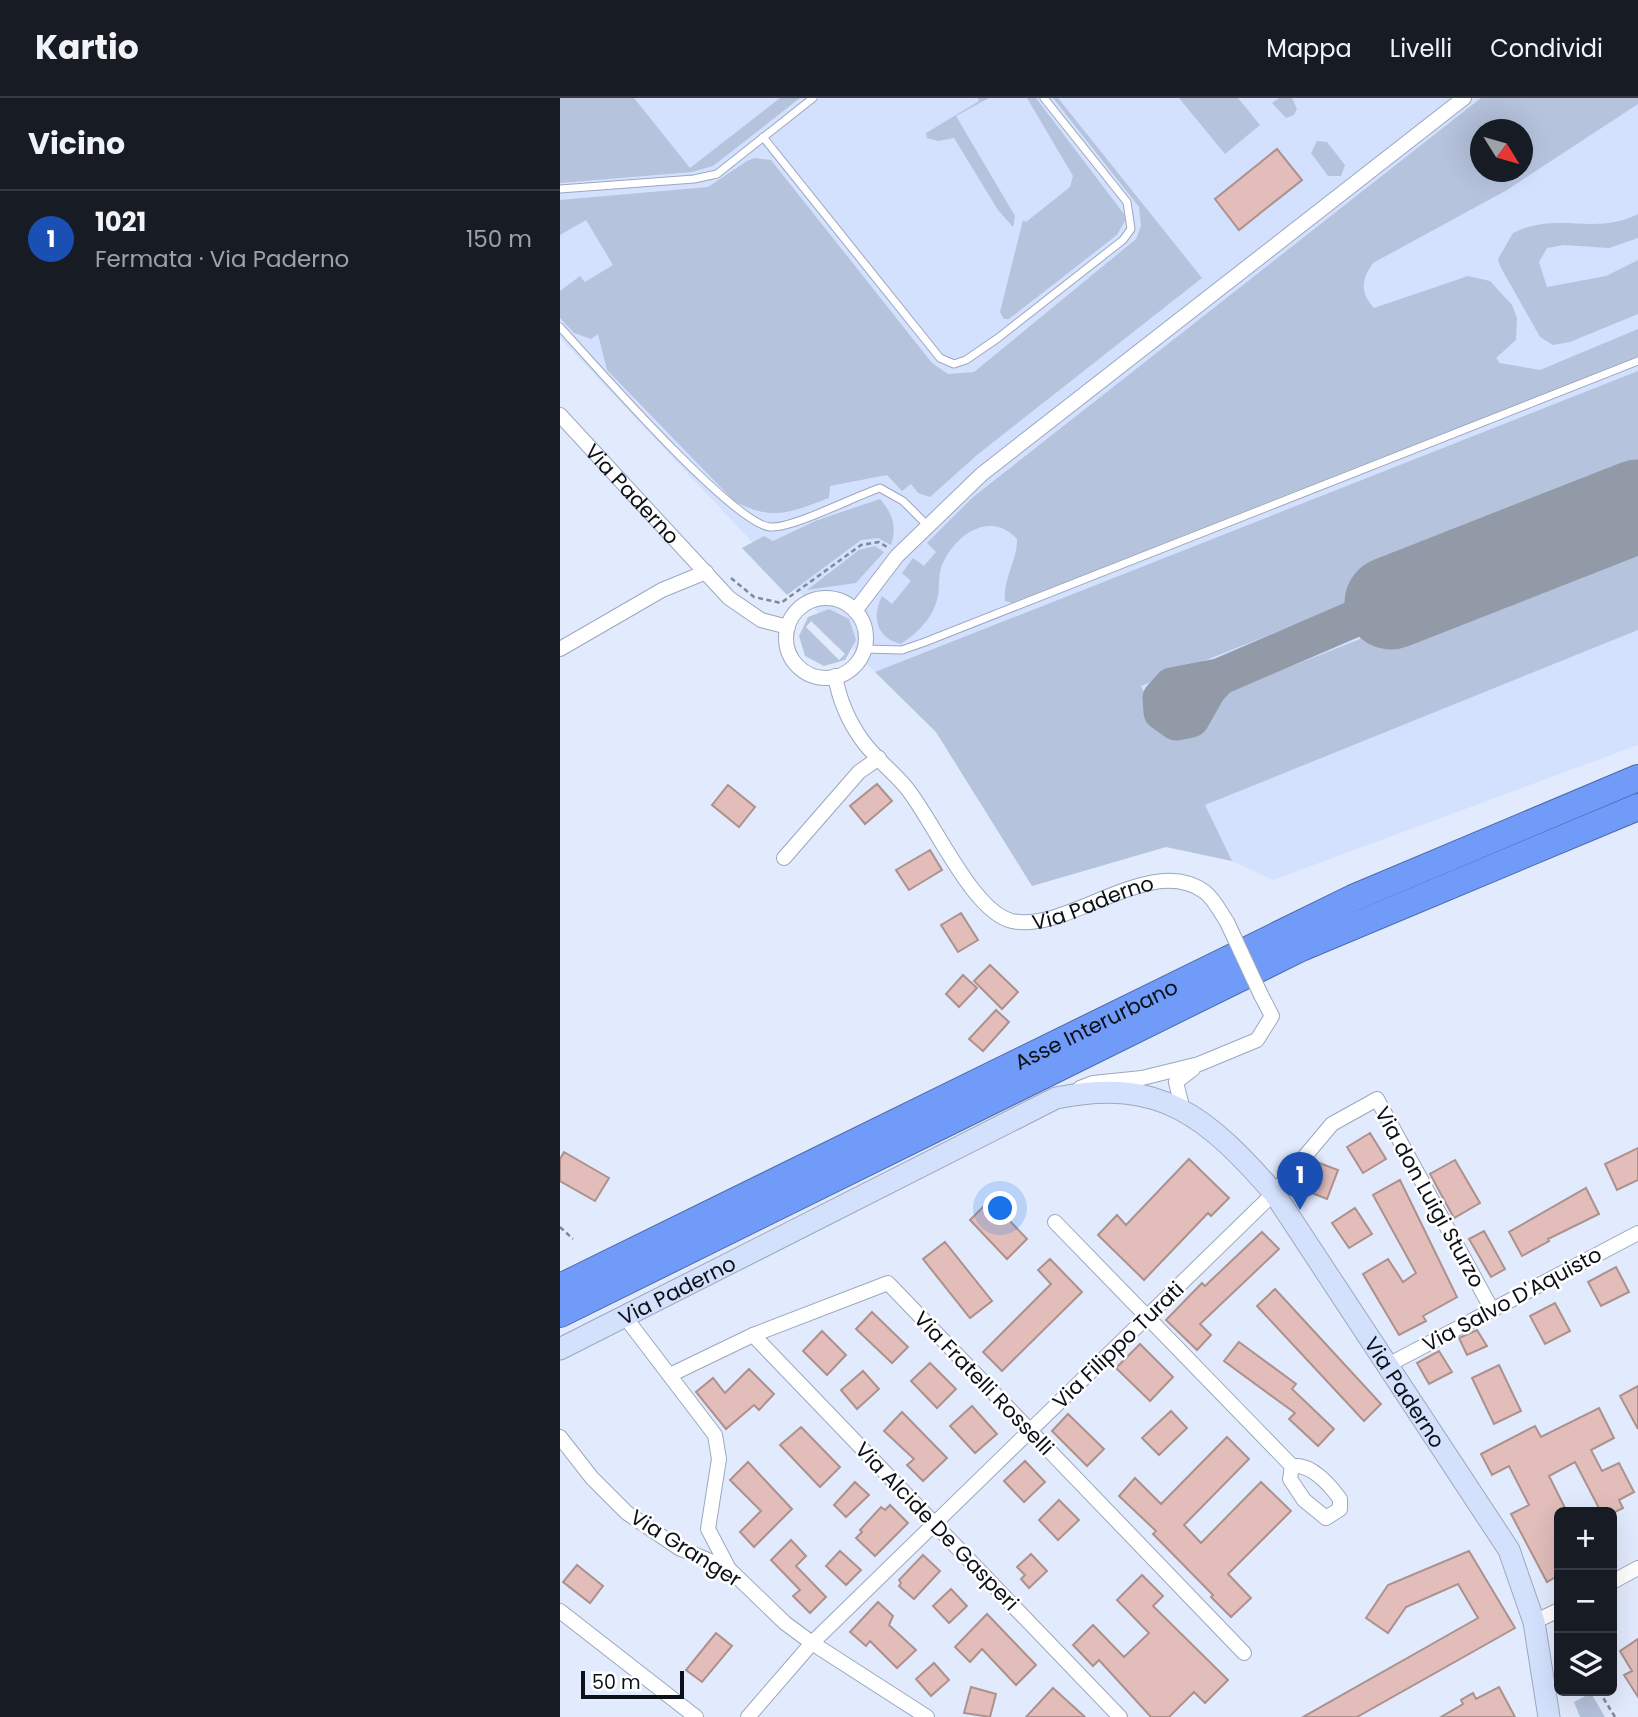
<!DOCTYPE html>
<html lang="it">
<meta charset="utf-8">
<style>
body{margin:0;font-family:Poppins,sans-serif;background:#242831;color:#f1f3f6}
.controls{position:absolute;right:21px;bottom:21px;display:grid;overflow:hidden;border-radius:10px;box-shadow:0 7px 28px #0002}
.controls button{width:63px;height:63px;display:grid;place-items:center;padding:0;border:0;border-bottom:2px solid #363941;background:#171b24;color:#f1f3f6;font:35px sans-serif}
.compass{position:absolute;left:910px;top:21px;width:63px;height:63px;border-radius:50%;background:#171b24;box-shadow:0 7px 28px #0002;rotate:127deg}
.scale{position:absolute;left:21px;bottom:18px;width:103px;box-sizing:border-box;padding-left:7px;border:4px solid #0c1018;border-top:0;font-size:19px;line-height:24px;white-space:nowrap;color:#0c1018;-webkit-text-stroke:5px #fff;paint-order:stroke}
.you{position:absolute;left:441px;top:1111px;width:24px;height:24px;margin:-18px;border:5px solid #fff;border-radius:50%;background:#1a73e8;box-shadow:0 0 0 10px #1a73e833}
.badge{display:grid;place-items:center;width:46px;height:46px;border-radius:50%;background:#0f766e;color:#fff;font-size:23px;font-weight:700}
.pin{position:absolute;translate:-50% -58px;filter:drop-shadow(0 2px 4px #0008)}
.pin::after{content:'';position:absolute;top:37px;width:24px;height:21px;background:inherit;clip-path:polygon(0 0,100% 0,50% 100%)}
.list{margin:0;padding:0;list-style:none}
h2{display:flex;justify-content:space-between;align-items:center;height:91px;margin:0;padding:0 28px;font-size:30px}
h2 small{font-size:23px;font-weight:400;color:#9ea1a6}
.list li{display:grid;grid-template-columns:46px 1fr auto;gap:21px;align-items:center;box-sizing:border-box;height:98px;padding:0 28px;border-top:2px solid #363941}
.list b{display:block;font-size:26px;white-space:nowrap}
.list p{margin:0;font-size:23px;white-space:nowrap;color:#9ea1a6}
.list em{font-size:23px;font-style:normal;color:#9ea1a6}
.icon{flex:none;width:38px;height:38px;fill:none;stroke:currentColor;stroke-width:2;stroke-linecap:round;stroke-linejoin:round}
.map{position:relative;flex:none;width:1078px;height:1619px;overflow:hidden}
header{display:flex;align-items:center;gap:42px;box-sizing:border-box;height:98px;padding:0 35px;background:#171b24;border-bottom:2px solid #363941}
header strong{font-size:33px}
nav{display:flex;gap:38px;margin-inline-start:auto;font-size:24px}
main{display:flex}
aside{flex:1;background:#171b24}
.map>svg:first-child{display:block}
.built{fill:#d3e1ff;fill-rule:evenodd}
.green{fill:#b6c3dd;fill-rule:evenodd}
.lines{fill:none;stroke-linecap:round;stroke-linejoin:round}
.taxiway{stroke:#929aa8;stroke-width:37}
.runway{stroke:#929aa8;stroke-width:93}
.building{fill:#e2bdb9;stroke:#ac918d;stroke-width:2}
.lane-casing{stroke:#9da7bd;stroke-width:9}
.street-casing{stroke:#9da7bd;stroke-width:16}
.secondary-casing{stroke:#9da7bd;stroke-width:23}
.highway-casing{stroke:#4d6aaa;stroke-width:28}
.path{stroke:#828996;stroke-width:2.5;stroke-dasharray:5 3.5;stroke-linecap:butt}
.lane{stroke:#fff;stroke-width:7}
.street{stroke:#fff;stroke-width:14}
.secondary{stroke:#d4e1fd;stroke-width:21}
.highway{stroke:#709bf9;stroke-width:26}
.street-bridge-casing{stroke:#9da7bd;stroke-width:16;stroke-linecap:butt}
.street-bridge{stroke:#fff;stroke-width:14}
.labels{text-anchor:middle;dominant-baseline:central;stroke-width:5;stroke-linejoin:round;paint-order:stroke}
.street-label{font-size:21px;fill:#0c1018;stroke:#fff}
</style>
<header>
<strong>Kartio</strong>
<nav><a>Mappa</a><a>Livelli</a><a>Condividi</a></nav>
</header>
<main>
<aside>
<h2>Vicino<small></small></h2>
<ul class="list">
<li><span class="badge" style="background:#1a4fb4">1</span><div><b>1021</b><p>Fermata · Via Paderno</p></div><em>150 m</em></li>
</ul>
</aside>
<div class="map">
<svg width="1078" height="1619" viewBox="0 0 1078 1619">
<rect width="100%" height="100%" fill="#e2ebfd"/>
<path class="built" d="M0 0H1078V647L713 782 672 763 606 749 472 788 376 634 306 565 0 240ZM920 32H962V74H920Z"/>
<path class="green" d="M0 0H74L130 70 220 0H240L153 68 132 74 0 85Z
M418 0H429L396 18 455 118 453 129 438 112 394 40 378 43 367 40 366 35 419 3Z
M467 0H476L564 116 565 123 557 137 449 221H444L440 214 463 122 466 124 510 89 513 78Z
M493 0H498L642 180 417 357 370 399 358 395 351 386 342 393 327 377 270 388 269 400C231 414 213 424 174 403L47 272 38 236 31 241 14 235 0 220V193L20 178 25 184 53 167 26 122 0 137V102L148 89 187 63 195 60 211 62 372 265 388 276 414 274 576 141 581 128 579 109Z
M619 0H678L700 27 665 56Z
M719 0H732L737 11 734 17 726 20 712 5Z
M921 0H1078V6L947 92 813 165C801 182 800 194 814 210L908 178 930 183 952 207 957 220 956 242 936 260 940 265 980 272 1078 231V258L452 505 445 503C443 480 457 464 457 441 431 412 395 436 382 467 377 479 381 493 376 505 371 522 355 537 341 546 317 540 311 520 322 498L332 506 351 483 342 475 353 460 364 468 376 454 367 445 413 399ZM920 32H962V74H920Z
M757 43 767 44 785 67 781 78H768L751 55Z
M1078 116V140L1049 150 1004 147 987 150 979 164 987 189 1046 178 1078 162V216L1010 244 993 247 980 239 940 168 938 161 953 135C998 113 1035 138 1078 116Z
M1078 273V390L581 588 600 629 614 639 637 637 650 623 653 602 659 597 1078 431V532L645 707 672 763 606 749 472 788 376 634 315 574Z
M320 401C333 416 337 428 331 447L318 440 301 442 227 497 182 450 204 438 213 443 255 423Z
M315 448 324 454 296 485 247 492 299 452Z
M269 511 289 521 296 542 285 562 264 568 245 558 239 538 248 519ZM251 523 285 556 279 562 246 529Z
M1031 1595 1045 1619H1020L1014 1604Z"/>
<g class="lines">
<path class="taxiway" d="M659 579 648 591 631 621 616 624 602 614 601 600 612 588 659 579 831 505"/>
<path class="runway" d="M831 505 1078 408"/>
</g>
<path class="building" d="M717 51 742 82 679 132 655 101Z
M317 686 332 703 305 726 290 708Z
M168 687 195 709 179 729 152 707Z
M370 752 382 772 349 792 336 772Z
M401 815 418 842 398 854 381 827Z
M430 867 458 894 442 911 414 883Z
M403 877 417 890 399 909 386 896Z
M436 912 449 924 423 953 409 941Z
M810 1035 826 1061 803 1075 787 1049Z
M1078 1050V1082L1057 1092 1045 1066Z
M4 1054 49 1080 35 1103 0 1083V1061Z
M629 1061 669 1100 651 1118 648 1115 584 1182 538 1137 557 1117 566 1127Z
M895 1062 920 1105 894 1120 870 1076Z
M754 1063 778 1072 767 1101 742 1091Z
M840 1082 897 1199 863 1218 866 1223 839 1237 803 1176 828 1161 843 1184 856 1175 813 1097Z
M1026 1090 1039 1116 988 1141 989 1143 962 1158 949 1134Z
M430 1102 467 1141 447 1161 410 1122Z
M795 1110 812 1136 789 1150 772 1125Z
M924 1133 945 1171 931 1179 909 1141Z
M702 1134 719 1151 640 1226 651 1237 637 1252 606 1222 642 1185 645 1188Z
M385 1144 432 1203 410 1220 363 1161Z
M490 1161 522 1194 442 1273 423 1254 491 1186 478 1172Z
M1056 1169 1069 1194 1041 1208 1028 1184Z
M715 1191 821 1306 804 1323 697 1208Z
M995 1205 1010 1233 985 1246 970 1218Z
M312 1214 348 1249 332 1265 296 1231Z
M917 1232 927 1248 907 1257 899 1240Z
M262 1233 286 1257 267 1277 243 1253Z
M679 1244 736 1286 732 1291 774 1331 758 1348 729 1321 735 1315 664 1263Z
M580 1246 613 1279 590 1303 556 1270Z
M879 1253 892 1274 869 1286 857 1265Z
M370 1265 396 1291 377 1310 351 1283Z
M939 1267 961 1313 934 1326 912 1280Z
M189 1271 214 1296 199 1312 194 1307 166 1331 136 1294 153 1280 165 1295Z
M303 1273 319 1291 297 1311 281 1292Z
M1078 1288V1331L1060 1298Z
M412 1308 437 1336 415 1355 390 1328Z
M1039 1310 1054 1340 1031 1352 1042 1373 1059 1365 1074 1394 1059 1402 1063 1410 1055 1414H1041L1015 1364 989 1378 1007 1414H999V1477L987 1484 951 1416 969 1407 949 1368 932 1377 921 1356 975 1328 981 1339Z
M611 1313 627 1330 599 1357 582 1340Z
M342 1314 387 1360 363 1383 347 1367 354 1361 324 1333Z
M508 1316 544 1351 527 1368 492 1333Z
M241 1329 280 1369 260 1389 220 1347Z
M667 1339 689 1361 624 1427 641 1445 701 1384 731 1413 668 1476 691 1500 671 1519 651 1499 653 1497 593 1436 596 1433 559 1398 575 1380 601 1406Z
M465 1363 485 1384 464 1404 444 1383Z
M188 1364 232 1411 194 1449 180 1434 201 1413 170 1382Z
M295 1384 309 1397 286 1419 274 1407Z
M499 1402 519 1422 498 1442 479 1422Z
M330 1407 348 1425 315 1458 296 1440 302 1434 300 1432 321 1409 325 1412Z
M231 1442 246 1458 236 1468 266 1499 250 1515 233 1498 240 1492 211 1462Z
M280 1453 301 1472 286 1487 266 1468Z
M909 1453 955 1530 797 1619H743L918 1520 898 1486 846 1509 828 1535 806 1520 828 1487Z
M471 1456 487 1473 469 1490 461 1481 465 1477 457 1469Z
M363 1457 380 1473 354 1501 339 1488 341 1485 339 1482Z
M17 1467 43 1488 30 1505 3 1484Z
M582 1477 603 1498 593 1508 668 1582 645 1605 634 1594 609 1619H591L539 1562 533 1568 513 1547 533 1527 564 1559 589 1535 557 1502Z
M391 1491 407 1508 389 1525 373 1508Z
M318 1504 333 1518 329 1527 356 1552 337 1570 310 1543 306 1548 290 1534Z
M427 1516 476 1567 456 1587 422 1551 410 1564 395 1549Z
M156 1535 172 1548 142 1584 126 1572Z
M1078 1541V1599L1064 1577 1072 1573 1060 1553Z
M374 1565 389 1582 371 1598 356 1581Z
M411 1589 436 1596 430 1619 404 1615Z
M939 1589 955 1619H881L903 1606 901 1602 913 1595 916 1601Z
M493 1590 525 1619H466Z"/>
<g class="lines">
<g class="lane-casing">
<path id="lane" d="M203 39 380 260 394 266 406 262 438 240 563 142 571 131 567 104 484 0
M0 91 134 81 157 76 253 0
M0 229C32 264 172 425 210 429 232 431 295 398 320 390L343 403 367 427
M304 551 342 552 365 544 1078 263"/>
</g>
<g class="street-casing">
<g id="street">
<path id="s1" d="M0 317 169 500 201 522 228 529"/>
<circle cx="266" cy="540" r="40"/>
<path d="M295 513 337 458 422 376 904 0"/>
<path d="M0 551 102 492 146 474"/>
<path id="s2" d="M275 578C279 600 289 624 302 642 314 659 331 672 345 688 373 721 412 814 452 823 509 835 590 754 645 794 654 801 661 815 667 824"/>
<path d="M224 760 299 674 319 660"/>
<path d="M520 990 533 985 582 980 639 966 697 942 712 918 701 897"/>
<path d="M623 1013 616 984 633 971"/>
<path d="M495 1124 732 1368C752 1366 769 1386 780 1401V1411L766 1420 744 1402 730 1381 732 1368"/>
<path d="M65 1219 155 1337 159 1361 148 1431 169 1471"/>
<path d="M193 1237 560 1619"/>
<path d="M826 1268 1078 1135"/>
<path d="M110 1277 193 1237 328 1185 684 1555"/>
<path d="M0 1339 32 1380 67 1415 119 1450 169 1471 225 1525 252 1545 367 1619"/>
<path d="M1052 1484 1078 1470"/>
<path d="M0 1513 136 1619"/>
<path d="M974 1524 999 1512"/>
<path d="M188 1619 252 1545 714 1095 772 1026 817 1001 931 1210"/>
</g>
</g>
<g class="secondary-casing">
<g id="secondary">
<path id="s3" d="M0 1251 496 1000C601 978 648 1020 714 1095L949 1452 974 1524 989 1619"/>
</g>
</g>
<g class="highway-casing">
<g id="highway">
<path id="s4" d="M0 1189 793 800 1078 680"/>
<path d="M0 1216 741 850 1078 709"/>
</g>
</g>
<path class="path" d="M171 480 194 499 221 505 301 447 319 444 327 449
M0 1129 13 1141
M1039 1593 1055 1619"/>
<use href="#lane" class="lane"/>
<use href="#street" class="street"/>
<use href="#secondary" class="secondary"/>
<use href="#highway" class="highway"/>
<g class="street-bridge-casing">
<path id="street-bridge" d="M667 824 701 897"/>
</g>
<use href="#street-bridge" class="street-bridge"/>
</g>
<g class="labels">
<g class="street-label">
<text stroke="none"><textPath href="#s1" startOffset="107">Via Paderno</textPath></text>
<text stroke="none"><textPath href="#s2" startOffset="392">Via Paderno</textPath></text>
<text stroke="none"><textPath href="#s4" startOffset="597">Asse Interurbano</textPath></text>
<text transform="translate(870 1099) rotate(61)">Via don Luigi Sturzo</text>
<text stroke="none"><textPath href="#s3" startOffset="131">Via Paderno</textPath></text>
<text transform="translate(952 1201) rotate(-28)">Via Salvo D'Aquisto</text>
<text transform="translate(558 1247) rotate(-44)">Via Filippo Turati</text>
<text transform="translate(424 1285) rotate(46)">Via Fratelli Rosselli</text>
<text stroke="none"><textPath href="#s3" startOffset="1048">Via Paderno</textPath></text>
<text transform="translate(377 1428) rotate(46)">Via Alcide De Gasperi</text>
<text transform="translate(126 1450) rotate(32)">Via Granger</text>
</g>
</g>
</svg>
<div class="controls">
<button>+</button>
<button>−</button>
<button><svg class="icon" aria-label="layers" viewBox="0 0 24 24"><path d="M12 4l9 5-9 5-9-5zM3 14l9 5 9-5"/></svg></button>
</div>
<svg class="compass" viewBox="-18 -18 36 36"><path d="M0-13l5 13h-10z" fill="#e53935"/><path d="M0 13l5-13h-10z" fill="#9ea1a6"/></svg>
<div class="scale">50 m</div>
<div class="you"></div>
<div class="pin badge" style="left:740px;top:1112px;background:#1a4fb4">1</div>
</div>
</main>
